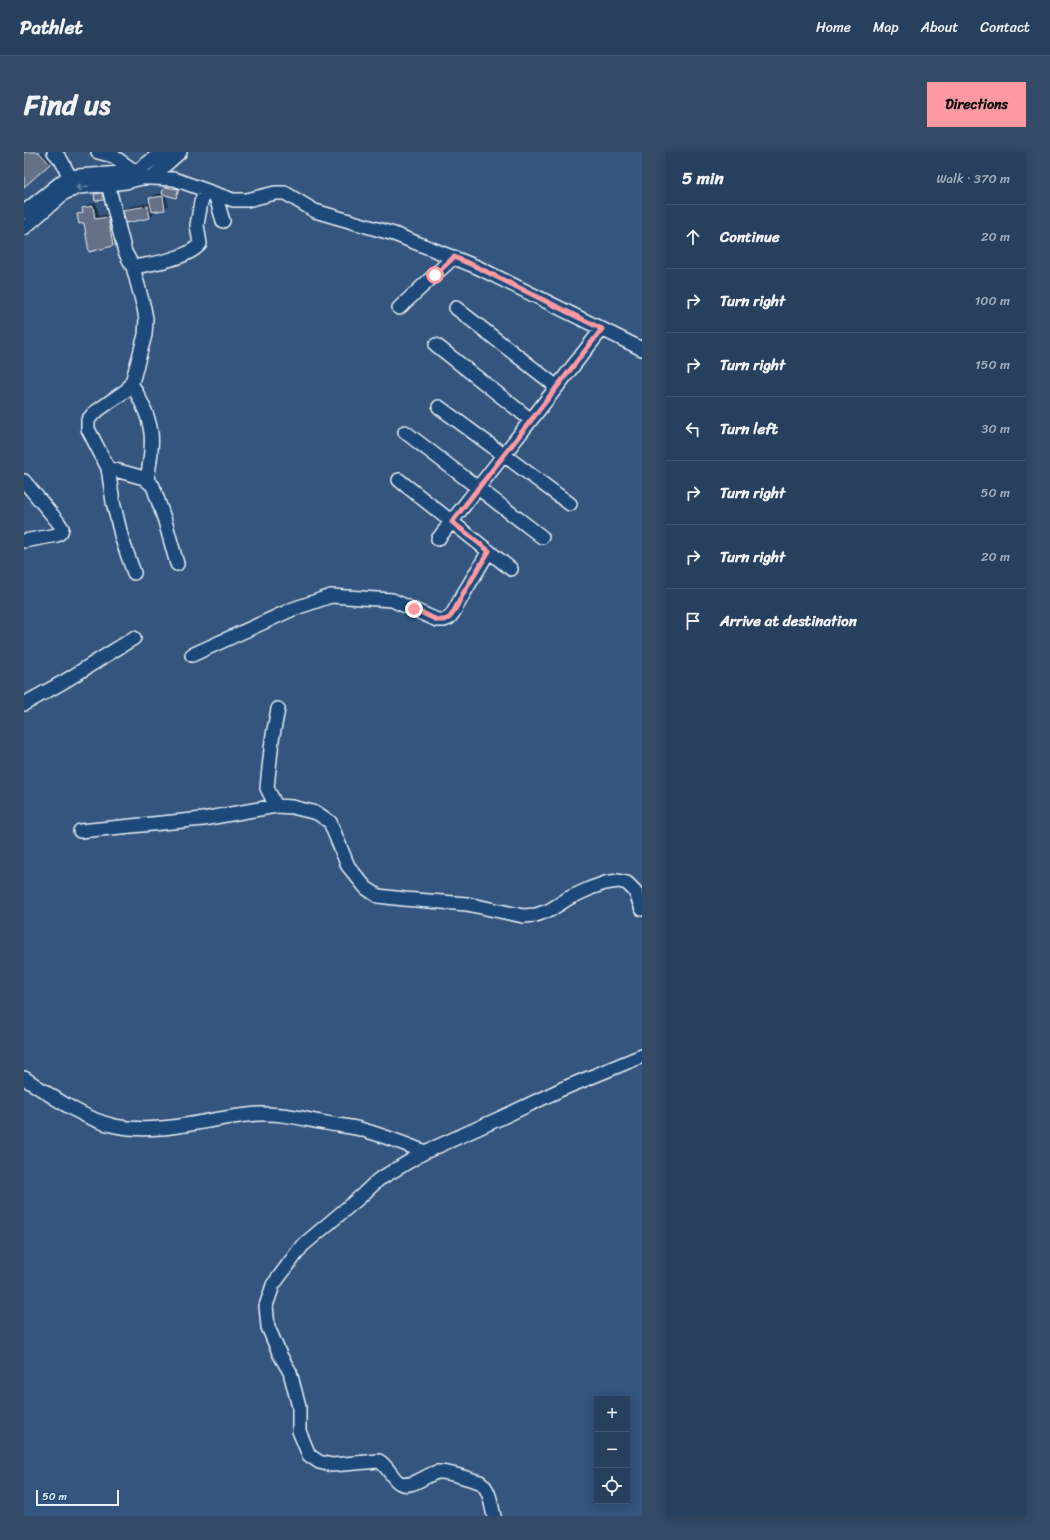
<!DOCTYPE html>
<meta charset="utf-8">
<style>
body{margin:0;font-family:Sriracha,sans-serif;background:#334b67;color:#f1f3f6}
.controls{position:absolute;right:12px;bottom:12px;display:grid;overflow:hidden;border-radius:0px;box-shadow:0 2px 10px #0003}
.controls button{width:36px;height:36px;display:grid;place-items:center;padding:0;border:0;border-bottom:1px solid #435973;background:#27405e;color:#f1f3f6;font:20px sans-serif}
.scale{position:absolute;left:12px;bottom:10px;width:83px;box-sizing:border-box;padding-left:4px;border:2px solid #e8f1f8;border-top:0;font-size:11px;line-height:14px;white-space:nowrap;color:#e8f1f8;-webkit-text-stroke:3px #1f4a7a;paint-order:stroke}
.stop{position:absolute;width:12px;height:12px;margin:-9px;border:3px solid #ff9aa2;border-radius:50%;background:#fff}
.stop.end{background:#ff9aa2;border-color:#fff;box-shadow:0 1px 4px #0008}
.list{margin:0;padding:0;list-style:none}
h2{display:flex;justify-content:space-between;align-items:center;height:52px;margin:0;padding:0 16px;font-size:17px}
h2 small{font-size:13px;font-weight:400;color:#a4afbc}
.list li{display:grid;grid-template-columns:26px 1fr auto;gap:12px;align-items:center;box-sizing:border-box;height:64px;padding:0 16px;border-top:1px solid #435973}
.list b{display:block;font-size:15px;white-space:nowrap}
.list em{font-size:13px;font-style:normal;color:#a4afbc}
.icon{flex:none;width:22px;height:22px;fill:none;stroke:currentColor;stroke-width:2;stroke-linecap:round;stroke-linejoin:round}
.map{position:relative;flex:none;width:618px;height:1364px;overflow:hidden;border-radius:0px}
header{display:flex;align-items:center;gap:24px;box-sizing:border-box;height:56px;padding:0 20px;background:#27405e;border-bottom:1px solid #435973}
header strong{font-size:19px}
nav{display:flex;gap:22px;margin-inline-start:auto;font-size:14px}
.intro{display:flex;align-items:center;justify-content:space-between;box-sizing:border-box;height:96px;padding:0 24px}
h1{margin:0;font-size:28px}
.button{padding:10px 18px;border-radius:0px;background:#ff9aa2;color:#111;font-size:14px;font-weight:700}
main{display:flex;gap:24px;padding:0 24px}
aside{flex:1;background:#27405e;border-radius:0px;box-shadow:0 2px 10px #0003}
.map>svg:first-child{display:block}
.shadow{fill:#0007}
.building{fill:#666f86;stroke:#e8f1f8}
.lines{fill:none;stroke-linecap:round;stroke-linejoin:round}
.minor-casing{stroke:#e8f1f8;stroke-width:16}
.minor{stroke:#1f4a7a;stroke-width:13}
.oneway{stroke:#6f8dac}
.route{stroke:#ff9aa2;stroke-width:5}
</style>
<header>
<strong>Pathlet</strong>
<nav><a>Home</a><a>Map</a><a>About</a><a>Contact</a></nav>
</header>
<div class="intro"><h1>Find us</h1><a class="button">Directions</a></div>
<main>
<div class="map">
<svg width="618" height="1364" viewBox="0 0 618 1364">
<rect width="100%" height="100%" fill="#34557e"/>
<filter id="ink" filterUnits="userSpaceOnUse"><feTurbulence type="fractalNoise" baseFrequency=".025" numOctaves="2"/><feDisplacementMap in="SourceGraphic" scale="8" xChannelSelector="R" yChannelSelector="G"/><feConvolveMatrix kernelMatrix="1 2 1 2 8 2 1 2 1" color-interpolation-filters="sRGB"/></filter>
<g filter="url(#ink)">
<path class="shadow" d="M0 0H18L27 10 0 33Z
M142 33 156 36 152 45 142 42 144 53 141 57 129 59 130 62 126 65 100 59 104 55 127 51 126 47 130 43 139 41Z
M72 40H79L81 45 72 48 71 42Z
M72 51 75 64 87 62 92 89 89 93 61 70 54 63 60 59V56L63 53Z"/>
<path class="building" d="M0 0H15L26 12 0 35Z
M140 35 155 37 152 46 138 42Z
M78 41 80 48 71 49 70 42Z
M139 44 141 58 128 60 125 46Z
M69 54 71 67 84 65 89 94 65 100 60 71 55 72 53 62 59 61 58 56Z
M124 54 126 66 102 71 99 58Z"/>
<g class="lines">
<g class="minor-casing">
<path id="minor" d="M30 0 37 8 46 25
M74 0 89 4 112 20 127 26 150 27 209 48H223L251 41H261L291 59 370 82 453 115 618 197
M84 32 96 81 101 100 109 115 120 156 122 167 121 183 109 227 104 237 70 261 64 268V277L84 316 89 350 98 387 110 421
M191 42 199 69
M0 60 40 28 53 24 112 20 138 0
M0 76 40 41 55 35 84 32 102 30 118 26H127L156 0
M109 115C128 112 163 107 176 92L173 73 177 50 182 39
M375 156 430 105
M432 156 533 235
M412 193 507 268
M107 231C116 246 125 264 127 281 129 297 125 313 123 329
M415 255 546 352
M381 280 518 385
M84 316 120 326 129 334 141 369 153 412
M375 328 487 417
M0 329 34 370 38 376 37 380 33 383 0 389
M414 387 578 177
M168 503 269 457 307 444 368 448 413 468H420L425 466 429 461 440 441 465 399
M0 552 41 529 110 486
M254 557 248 588 244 626 243 636 252 654 268 655 293 661 306 670 324 714 342 736 354 744 380 747 443 752 499 764 512 763 526 758 545 746 567 736 581 731 594 729 603 731 611 739 618 757
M56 679 179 667 252 654
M0 926C26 943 61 968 91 974 140 984 188 964 236 962 259 961 280 967 302 971 312 973 322 974 332 976 355 982 379 991 401 1000
M470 1364C467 1353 466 1337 456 1330 444 1327 425 1319 414 1320 402 1322 388 1337 376 1331 369 1328 364 1314 355 1309L308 1313 295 1310 285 1303 275 1279V1255L266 1220 256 1203 244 1175 242 1154 249 1133 278 1094 336 1045 354 1028 401 1000 481 964 538 937 618 904"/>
</g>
<use href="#minor" class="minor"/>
</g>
<defs><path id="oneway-shaft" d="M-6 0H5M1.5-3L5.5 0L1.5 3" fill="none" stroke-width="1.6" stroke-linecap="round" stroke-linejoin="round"/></defs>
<use class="oneway" href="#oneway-shaft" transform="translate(58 35) rotate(171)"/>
</g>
<g class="lines" filter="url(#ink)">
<path class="route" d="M390 457 413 468H420L425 466 429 461 440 440 465 399 428 370 578 177 453 115 430 105 411 123"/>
</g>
</svg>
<div class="controls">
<button>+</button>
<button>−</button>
<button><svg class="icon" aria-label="locate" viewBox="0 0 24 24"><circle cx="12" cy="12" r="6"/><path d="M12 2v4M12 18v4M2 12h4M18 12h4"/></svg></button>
</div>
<div class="scale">50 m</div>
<div class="stop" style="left:411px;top:123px"></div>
<div class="stop end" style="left:390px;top:457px"></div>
</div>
<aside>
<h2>5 min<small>Walk · 370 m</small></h2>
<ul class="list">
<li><svg class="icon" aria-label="ahead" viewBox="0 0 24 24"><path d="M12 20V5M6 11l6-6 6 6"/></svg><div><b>Continue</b></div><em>20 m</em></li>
<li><svg class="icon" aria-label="right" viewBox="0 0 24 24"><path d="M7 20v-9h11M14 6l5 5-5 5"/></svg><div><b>Turn right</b></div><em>100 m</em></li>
<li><svg class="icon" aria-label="right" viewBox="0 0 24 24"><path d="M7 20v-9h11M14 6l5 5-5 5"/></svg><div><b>Turn right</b></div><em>150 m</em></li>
<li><svg class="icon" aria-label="left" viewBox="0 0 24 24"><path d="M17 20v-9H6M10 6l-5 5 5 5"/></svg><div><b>Turn left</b></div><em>30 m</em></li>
<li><svg class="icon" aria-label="right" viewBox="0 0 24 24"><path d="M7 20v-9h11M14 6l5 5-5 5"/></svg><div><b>Turn right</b></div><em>50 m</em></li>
<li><svg class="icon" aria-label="right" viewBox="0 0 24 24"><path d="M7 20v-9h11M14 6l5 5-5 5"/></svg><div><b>Turn right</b></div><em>20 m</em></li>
<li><svg class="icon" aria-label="arrive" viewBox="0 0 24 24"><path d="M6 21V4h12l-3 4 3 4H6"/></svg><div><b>Arrive at destination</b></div></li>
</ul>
</aside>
</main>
